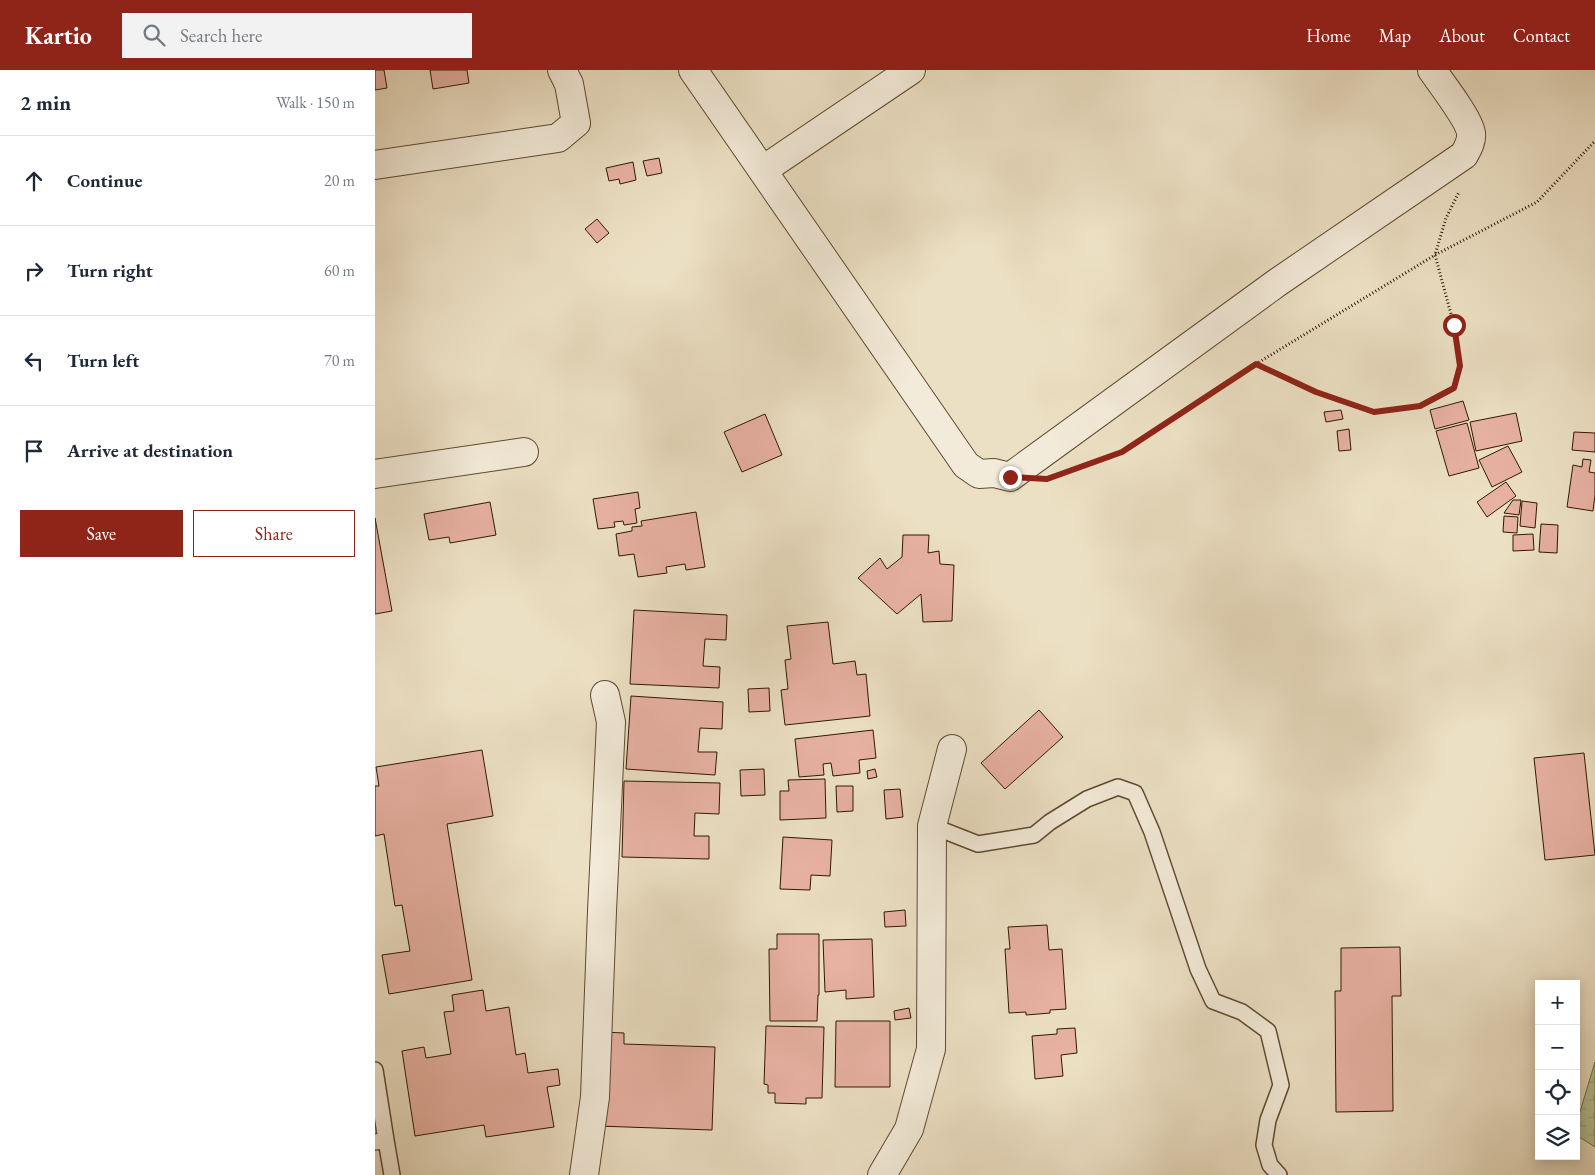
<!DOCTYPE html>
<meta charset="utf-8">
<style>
body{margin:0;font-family:"EB Garamond",serif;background:#f2f2f3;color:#1f2937}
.controls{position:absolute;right:15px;bottom:15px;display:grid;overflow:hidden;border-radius:0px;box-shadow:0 2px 12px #0003}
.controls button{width:45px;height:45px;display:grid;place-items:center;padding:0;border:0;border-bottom:1px solid #e0e1e3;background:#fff;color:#1f2937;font:25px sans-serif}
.stop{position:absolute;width:15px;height:15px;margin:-11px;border:4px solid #8f2418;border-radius:50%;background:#fff}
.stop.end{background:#8f2418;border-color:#fff;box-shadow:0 1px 5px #0008}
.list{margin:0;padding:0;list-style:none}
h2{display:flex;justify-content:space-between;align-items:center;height:65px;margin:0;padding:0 20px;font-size:21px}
h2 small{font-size:16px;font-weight:400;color:#747a83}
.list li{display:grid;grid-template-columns:32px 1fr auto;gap:15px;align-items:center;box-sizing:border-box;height:90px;padding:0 20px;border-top:1px solid #e0e1e3}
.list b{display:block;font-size:19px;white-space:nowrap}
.list em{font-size:16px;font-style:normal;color:#747a83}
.actions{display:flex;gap:10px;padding:15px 20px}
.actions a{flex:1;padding:11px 0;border:1px solid #8f2418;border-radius:0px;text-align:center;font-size:18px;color:#8f2418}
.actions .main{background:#8f2418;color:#fff}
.icon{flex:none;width:28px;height:28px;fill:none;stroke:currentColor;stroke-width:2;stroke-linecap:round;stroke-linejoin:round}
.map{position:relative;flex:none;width:1220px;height:1105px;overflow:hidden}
header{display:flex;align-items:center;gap:30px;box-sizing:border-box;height:70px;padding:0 25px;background:#8f2418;color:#fff}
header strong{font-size:24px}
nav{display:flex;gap:28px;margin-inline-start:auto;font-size:18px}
.search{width:350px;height:45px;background:#f2f2f3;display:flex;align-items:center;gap:12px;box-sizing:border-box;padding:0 18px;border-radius:0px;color:#747a83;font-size:19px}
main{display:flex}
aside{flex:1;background:#fff}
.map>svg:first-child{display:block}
.wetland{fill:url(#wetland-marsh);stroke:#746d4a}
.building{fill:#e8b2a3;stroke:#301800}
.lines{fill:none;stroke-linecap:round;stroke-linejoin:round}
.service-casing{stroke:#5f4a31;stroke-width:18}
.minor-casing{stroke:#5f4a31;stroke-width:30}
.path{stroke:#301800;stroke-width:3;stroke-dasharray:1 2.5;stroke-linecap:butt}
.service{stroke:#f3ebd9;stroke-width:15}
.minor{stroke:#f3ebd9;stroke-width:28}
.route{stroke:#8f2418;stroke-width:6}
</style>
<header>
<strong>Kartio</strong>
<div class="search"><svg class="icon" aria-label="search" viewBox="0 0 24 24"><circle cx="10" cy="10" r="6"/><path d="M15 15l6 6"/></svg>Search here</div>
<nav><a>Home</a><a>Map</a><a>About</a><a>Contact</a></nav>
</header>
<main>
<aside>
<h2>2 min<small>Walk · 150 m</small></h2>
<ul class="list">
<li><svg class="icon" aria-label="ahead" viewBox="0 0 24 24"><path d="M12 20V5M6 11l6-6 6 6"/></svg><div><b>Continue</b></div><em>20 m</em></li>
<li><svg class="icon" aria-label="right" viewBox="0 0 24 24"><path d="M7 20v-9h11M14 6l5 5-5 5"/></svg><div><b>Turn right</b></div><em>60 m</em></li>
<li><svg class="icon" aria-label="left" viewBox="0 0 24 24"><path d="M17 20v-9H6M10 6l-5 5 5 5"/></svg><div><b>Turn left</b></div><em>70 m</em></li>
<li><svg class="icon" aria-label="arrive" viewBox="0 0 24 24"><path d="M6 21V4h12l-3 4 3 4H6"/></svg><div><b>Arrive at destination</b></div></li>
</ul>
<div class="actions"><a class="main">Save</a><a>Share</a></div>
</aside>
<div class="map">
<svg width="1220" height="1105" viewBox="0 0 1220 1105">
<defs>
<pattern id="wetland-marsh" width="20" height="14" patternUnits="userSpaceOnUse" patternTransform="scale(1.25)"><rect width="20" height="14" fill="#b7c294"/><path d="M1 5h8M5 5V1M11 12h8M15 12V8" fill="none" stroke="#9ea67e"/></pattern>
</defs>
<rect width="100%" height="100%" fill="#ece0c4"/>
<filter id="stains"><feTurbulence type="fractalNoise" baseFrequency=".004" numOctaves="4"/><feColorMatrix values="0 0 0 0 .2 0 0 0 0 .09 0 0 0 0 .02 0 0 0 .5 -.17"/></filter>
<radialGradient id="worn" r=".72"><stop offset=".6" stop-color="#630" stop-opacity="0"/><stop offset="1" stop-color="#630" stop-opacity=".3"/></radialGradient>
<path class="wetland" d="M1220 992V1077L1201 1065V1055Z"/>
<path class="building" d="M0 0H9L12 18 0 20Z
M55 0H92L94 13 58 19Z
M284 88 287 103 272 106 268 91Z
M258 92 261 110 245 114 244 109 234 111 231 98Z
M222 149 234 163 222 173 210 159Z
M1088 331 1094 350 1060 359 1055 340Z
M966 340 968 349 951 352 949 342Z
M1141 343 1147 371 1101 381 1095 352Z
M390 344 407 385 367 402 349 362Z
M1092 353 1104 398 1074 406 1061 361Z
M974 359 976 380 964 381 962 361Z
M1199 362 1220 363V382L1197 380Z
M1133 376 1147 402 1117 417 1104 390Z
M1208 389 1216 390 1214 402 1220 403V425L1218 441 1192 437 1198 395 1207 397Z
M1131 412 1141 426 1112 447 1102 432Z
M263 422 265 438 260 439 262 453 249 455 248 451 239 452 240 457 223 459 218 429Z
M1138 430H1146L1144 445 1129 443Z
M1147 431 1162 433 1160 458 1145 456Z
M115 432 121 465 75 473 74 467 54 470 49 444Z
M321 442 330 497 311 500 310 494 291 497 292 503 263 507 259 484 244 486 241 464 257 461V457L267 456 266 451Z
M1129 446 1143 447 1142 463 1128 462Z
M0 448 17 541 0 544Z
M1166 454 1183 455 1182 483 1164 482Z
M1158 464 1159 480 1138 481V465Z
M528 465H554L553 483 564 481 565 494 579 495 577 551 548 552 546 524 522 544 483 508 505 488 512 499 527 487Z
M259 540 352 545 351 570 330 569 328 596 345 597 344 618 255 614Z
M453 552 458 594 480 591 482 605 491 604 495 646 410 655 406 620 413 619 410 590 416 589 412 556Z
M394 618 395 641 374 642 373 619Z
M256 626 348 632 347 659 325 658 323 682H342L340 705 251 699Z
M664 640 688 667 630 719 606 693Z
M498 660 501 688 484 690 485 703 458 706 456 693 448 694 449 705 424 707 420 669Z
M107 680 118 746 72 754 97 910 14 924 7 885 35 881 27 835 20 836 9 764 0 766V716H4L1 697Z
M1209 683 1220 785 1170 790 1159 688Z
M389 699 390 725 366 726 365 700Z
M500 699 502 707 493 709 492 701Z
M450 709 451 748 405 750V721H414L413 710Z
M249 711 345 713 344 744 320 743 319 766H334V789L247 787Z
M461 716H478V741L462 742Z
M525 719 528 747 511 749 509 720Z
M408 767 457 770 455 806 436 805 435 820 405 819Z
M530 840 531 856 510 857 509 842Z
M672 855 674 880 687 879 691 939 675 940V943L651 945V942L634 943 630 879H635L633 857Z
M402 864H444V925H443L442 951H395L394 879H402Z
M497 869 499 927 471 929V920L450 922 448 870Z
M1025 877 1026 926H1017L1018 1041 961 1042 960 921H966V878Z
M108 920 111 941 134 937 141 985 150 983 153 1003 183 999 185 1015 172 1017 179 1057 111 1067 109 1055 40 1066 27 981 49 977 51 988 76 984 69 942 79 941 77 925Z
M534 938 536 948 520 950 519 941Z
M461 951H515V1017H460Z
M391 956 449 957 447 1028H431V1034L400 1033V1023H393V1015L389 1014Z
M700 958 702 983 686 985 688 1006 660 1009 657 966 682 964V959Z
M227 962 249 963V974L340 977 337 1060 223 1056Z"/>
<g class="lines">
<g class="service-casing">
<path id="service" d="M557 756 603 774 659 765 675 752 712 729 743 717 760 723 777 762 823 899 838 931 867 942 893 961 906 1015 893 1050 889 1075 895 1095 904 1105
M0 1000 11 1070 0 1072
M11 1070 17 1105"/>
</g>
<g class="minor-casing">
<path id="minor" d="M318 0 591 395 604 404 619 403 635 407 903 212 1089 85C1093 78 1097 71 1096 63 1094 49 1066 13 1057 0
M0 95 183 68 201 53 194 14 187 0
M388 100 536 0
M0 404 149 382
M209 1105 220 1027 227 841 236 652 230 625
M507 1105 534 1059 556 979 557 756 577 679"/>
</g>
<path class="path" d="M882 295 941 322 999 342 1045 336 1079 318 1085 297 1079 255 1060 185 1071 148 1084 122
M687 404 747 382 881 294 1060 185 1162 132 1220 71"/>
<use href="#service" class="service"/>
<use href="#minor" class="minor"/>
</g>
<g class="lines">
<path class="route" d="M635 407 672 409 747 382 881 294 941 322 999 342 1045 336 1079 318 1085 296 1079 255"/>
</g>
<rect width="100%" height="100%" filter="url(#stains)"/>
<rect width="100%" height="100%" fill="url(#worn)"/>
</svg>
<div class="controls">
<button>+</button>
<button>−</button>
<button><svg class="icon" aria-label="locate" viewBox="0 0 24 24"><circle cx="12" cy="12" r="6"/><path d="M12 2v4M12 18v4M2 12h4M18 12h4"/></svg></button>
<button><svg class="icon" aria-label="layers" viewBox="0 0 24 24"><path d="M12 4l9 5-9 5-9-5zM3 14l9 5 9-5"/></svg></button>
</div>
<div class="stop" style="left:1079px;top:255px"></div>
<div class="stop end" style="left:635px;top:407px"></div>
</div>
</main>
